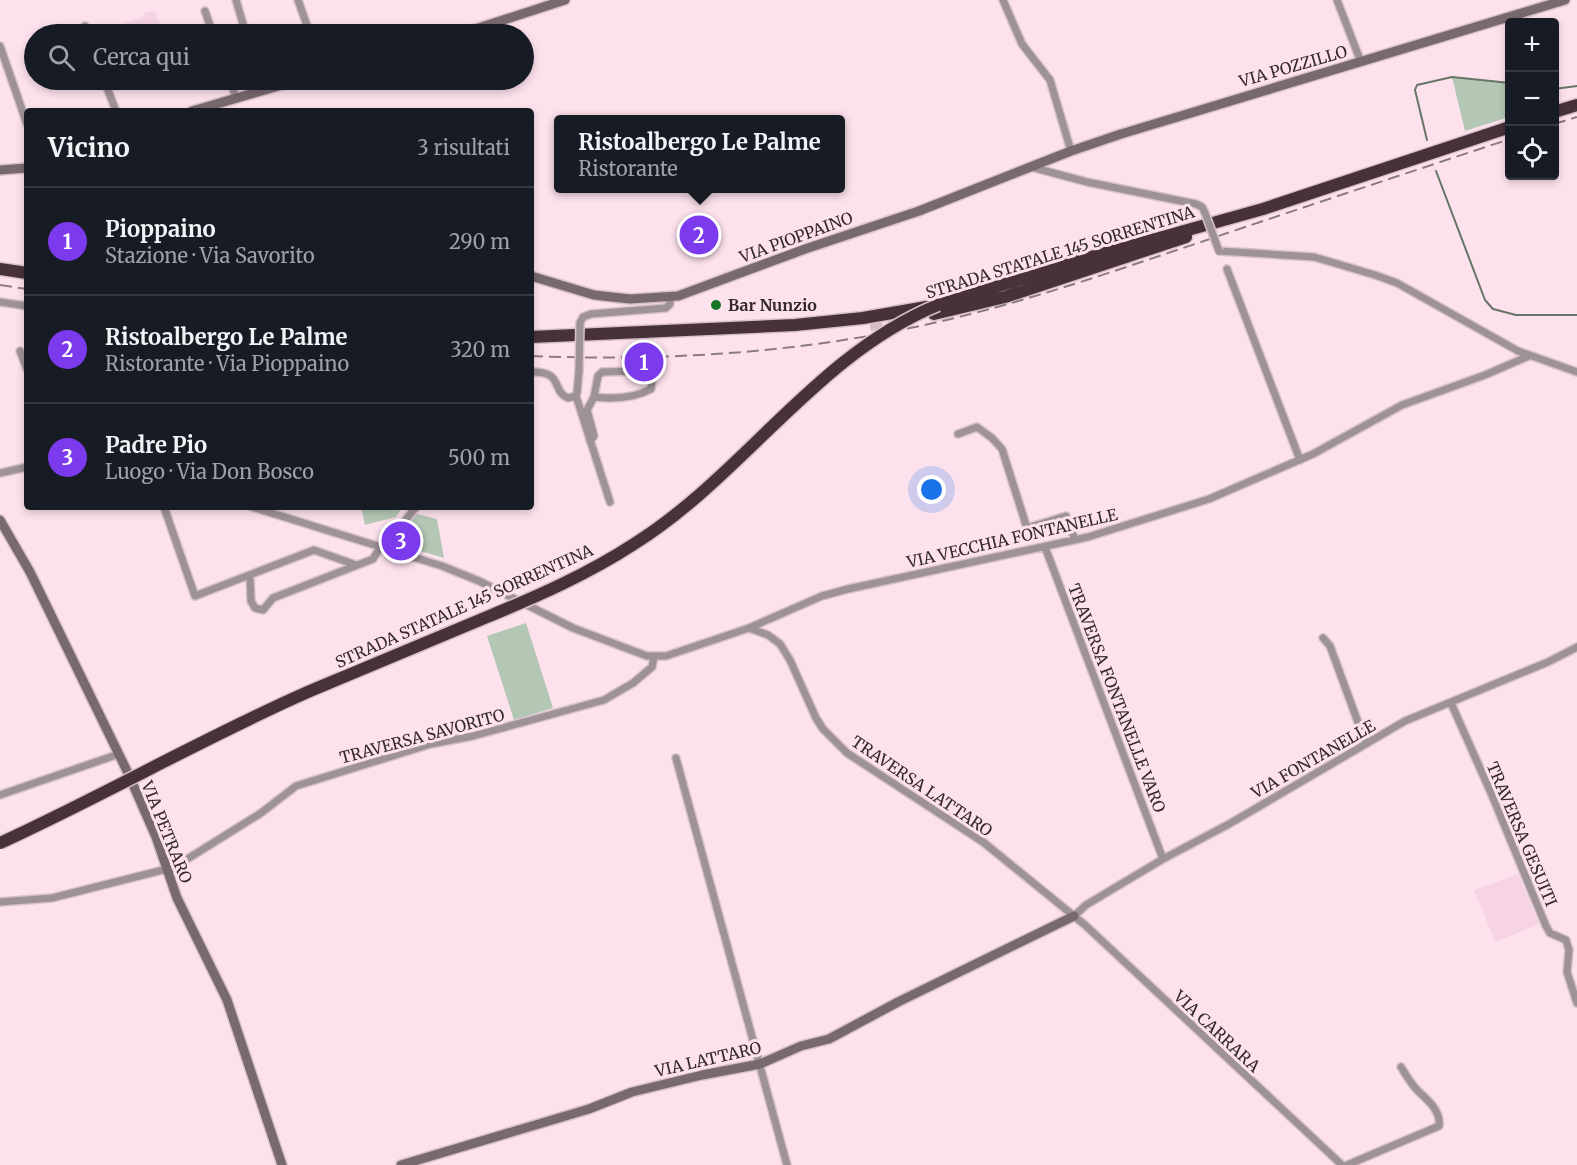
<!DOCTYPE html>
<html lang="it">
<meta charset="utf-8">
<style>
body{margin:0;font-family:Merriweather,serif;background:#20242c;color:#f1f3f6}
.controls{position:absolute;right:18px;top:18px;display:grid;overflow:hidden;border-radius:6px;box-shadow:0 3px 9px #0003}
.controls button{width:54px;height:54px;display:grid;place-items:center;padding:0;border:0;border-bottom:2px solid #363941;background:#171b24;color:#f1f3f6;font:30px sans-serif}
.you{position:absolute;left:932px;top:490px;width:21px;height:21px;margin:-15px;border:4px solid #fff;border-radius:50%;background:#1a73e8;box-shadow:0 0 0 9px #1a73e833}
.badge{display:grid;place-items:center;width:39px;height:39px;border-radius:50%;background:#7c3aed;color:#fff;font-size:20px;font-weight:700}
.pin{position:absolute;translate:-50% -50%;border:3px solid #fff;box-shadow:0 2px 6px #0006}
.popup{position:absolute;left:554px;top:115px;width:291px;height:78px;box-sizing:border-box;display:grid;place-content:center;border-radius:6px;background:#171b24;filter:drop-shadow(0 2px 4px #0005);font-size:20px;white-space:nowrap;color:#9ea1a6}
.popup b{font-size:22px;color:#f1f3f6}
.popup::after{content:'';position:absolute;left:50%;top:100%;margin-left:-12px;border:12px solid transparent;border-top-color:#171b24}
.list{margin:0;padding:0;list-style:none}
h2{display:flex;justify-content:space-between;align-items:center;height:78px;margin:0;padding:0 24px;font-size:26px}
h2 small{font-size:20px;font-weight:400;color:#9ea1a6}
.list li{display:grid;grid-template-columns:39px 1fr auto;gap:18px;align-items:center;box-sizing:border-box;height:108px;padding:0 24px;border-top:2px solid #363941}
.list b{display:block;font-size:22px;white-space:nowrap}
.list p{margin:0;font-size:20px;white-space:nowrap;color:#9ea1a6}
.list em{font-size:20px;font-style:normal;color:#9ea1a6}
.icon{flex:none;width:33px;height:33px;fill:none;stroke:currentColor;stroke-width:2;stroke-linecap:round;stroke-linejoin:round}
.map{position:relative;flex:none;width:1577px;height:1165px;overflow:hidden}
.search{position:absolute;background:#171b24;box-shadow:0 3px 9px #0003;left:24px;top:24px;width:510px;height:66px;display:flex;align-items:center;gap:15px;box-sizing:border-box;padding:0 21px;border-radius:33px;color:#9ea1a6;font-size:22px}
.panel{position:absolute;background:#171b24;box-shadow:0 3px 9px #0003;left:24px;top:108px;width:510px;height:402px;border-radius:6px}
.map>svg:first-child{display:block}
.built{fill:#f6d4e3}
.green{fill:#b4c7b4}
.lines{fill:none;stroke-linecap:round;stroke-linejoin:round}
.stream{stroke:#667565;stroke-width:2}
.highway-tunnel{stroke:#d5bdc8;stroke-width:12;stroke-dasharray:12 6;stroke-linecap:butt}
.street-casing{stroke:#d9c1cb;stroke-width:10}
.secondary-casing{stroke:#d9c1cb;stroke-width:12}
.highway-casing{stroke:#d9c1cb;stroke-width:15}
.street{stroke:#9d9297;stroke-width:7}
.secondary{stroke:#78686f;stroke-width:9}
.highway{stroke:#47323c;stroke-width:12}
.rail{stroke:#8c7b82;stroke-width:2;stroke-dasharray:12 6;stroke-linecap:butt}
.street-bridge-casing{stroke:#d9c1cb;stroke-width:10;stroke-linecap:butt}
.highway-bridge-casing{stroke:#d9c1cb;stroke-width:15;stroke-linecap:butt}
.street-bridge{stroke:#9d9297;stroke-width:7}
.highway-bridge{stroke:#47323c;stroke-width:12}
.poi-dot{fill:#147627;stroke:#fde2ee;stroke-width:2}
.labels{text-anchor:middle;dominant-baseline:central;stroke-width:6;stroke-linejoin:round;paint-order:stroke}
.street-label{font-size:16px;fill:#342a2e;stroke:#fde2ee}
.poi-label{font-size:16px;font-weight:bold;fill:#342a2e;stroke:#fde2ee;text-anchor:start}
</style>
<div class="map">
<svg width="1577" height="1165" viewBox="0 0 1577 1165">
<rect width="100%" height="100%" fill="#fde2ee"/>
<path class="built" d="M155 11 164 34H145L151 32 149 26 135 31 136 34H106L105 32 111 28 145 16 144 13Z
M1518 874 1539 924 1495 942 1474 890Z"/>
<path class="green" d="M1452 77 1509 83V117L1465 131Z
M361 507H399L400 511 396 517 365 525Z
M417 514 437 519 444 558 394 543Z
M526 623 553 708 514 720 487 636Z"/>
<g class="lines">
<path class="stream" d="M1554 89 1577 86
M1427 140 1415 90 1417 85 1452 77 1510 83
M1436 171 1485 300 1493 309 1516 315H1577"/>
<path class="highway-tunnel" d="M870 325 907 319"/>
<g class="street-casing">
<path id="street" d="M236 0 246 34
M298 0 310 34
M1003 0 1022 44 1050 80 1071 151
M1337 0 1361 62
M205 11 213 34
M85 26 88 34
M0 46 27 124
M104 80 116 111
M230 80 236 98
M260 80 263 90
M1031 167 1087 182 1196 204 1202 207 1205 213
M1219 251 1314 257 1375 275 1397 283 1518 351 1577 372
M1227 269 1300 460
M0 302 27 306
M580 323 583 317 591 314 666 308 670 304V297
M20 351 27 369
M531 372C564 371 551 391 568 398L576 396 577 393 579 371
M576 396 610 502
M958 434 977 427 992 438 1002 449 1027 528 1066 516 1075 540
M590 441 594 436 587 410 594 397C612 399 635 398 651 389L652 380 648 373 639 371 602 372 598 376 594 397
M0 473 27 467
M164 507 195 596 314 550 356 565
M252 507 442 566 479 581 573 628 647 656H666L749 628 768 635 780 644 790 660 816 718 823 729 847 753 983 842 1085 925 1342 1165
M1045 547 1163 859
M383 548 416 507
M250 576 251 601 255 608 263 610 273 598 373 559 380 547
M749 628 822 596 848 589 1088 537 1209 499 1313 454 1402 405 1485 375 1529 356
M1323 638 1330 646 1366 744
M1451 703 1491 793 1546 926 1550 933 1566 940 1569 950 1567 972 1577 1003
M676 758 787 1165
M0 795 119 754
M168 871 261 813 296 786 431 744 473 736 604 700 633 683 652 667 654 657
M0 902 52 898 167 869
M1074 916 1086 905 1163 859 1229 824 1405 721 1548 662 1577 647
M1347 1165 1439 1126C1441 1111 1428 1100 1418 1091 1411 1084 1406 1075 1401 1067"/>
</g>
<g class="secondary-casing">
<path id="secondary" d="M460 34 565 0
M192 111 299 80
M0 170 27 168
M531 276 594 295 630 299 678 296 805 249 919 211 1071 151 1121 134 1565 0
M0 520 30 572 127 771 156 837 177 898 227 1000 282 1165
M401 1165 589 1109 632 1092 702 1075 760 1064 801 1046 829 1039 898 1002 1074 916"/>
</g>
<g class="highway-casing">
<path id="highway" d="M1554 112 1577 105
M0 269 27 273
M934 314 1005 297 1186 237
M531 337 795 325 863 318 938 305 1091 257 1263 209 1510 127"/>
</g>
<use href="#street" class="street"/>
<use href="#secondary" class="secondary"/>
<use href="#highway" class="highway"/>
<path class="rail" d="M1554 124 1577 117
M0 285 27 289
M531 356C658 361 785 354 910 328 1009 308 1105 274 1201 242 1304 207 1407 173 1510 139"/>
<g class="street-bridge-casing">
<path id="street-bridge" d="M1205 213 1219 251
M579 371 580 323"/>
</g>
<g class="highway-bridge-casing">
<path id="highway-bridge" d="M0 843C105 795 205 737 310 691 369 666 428 642 487 617 538 596 588 574 634 544 744 475 816 355 938 305"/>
</g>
<use href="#street-bridge" class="street-bridge"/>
<use href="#highway-bridge" class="highway-bridge"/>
</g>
<circle class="poi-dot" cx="716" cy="305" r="6"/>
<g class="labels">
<g class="street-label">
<text transform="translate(1293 66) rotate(-16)">VIA POZZILLO</text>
<text transform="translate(796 237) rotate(-20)">VIA PIOPPAINO</text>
<text transform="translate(1060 252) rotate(-17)">STRADA STATALE 145 SORRENTINA</text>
<text transform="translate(1012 538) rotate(-13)">VIA VECCHIA FONTANELLE</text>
<text transform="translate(464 606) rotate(-24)">STRADA STATALE 145 SORRENTINA</text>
<text transform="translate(1117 698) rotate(69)">TRAVERSA FONTANELLE VARO</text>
<text transform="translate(422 736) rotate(-15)">TRAVERSA SAVORITO</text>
<text transform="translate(1313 759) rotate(-30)">VIA FONTANELLE</text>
<text transform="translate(922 786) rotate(34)">TRAVERSA LATTARO</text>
<text transform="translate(167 832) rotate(68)">VIA PETRARO</text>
<text transform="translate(1522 834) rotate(67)">TRAVERSA GESUITI</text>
<text transform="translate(1217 1031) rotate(43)">VIA CARRARA</text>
<text transform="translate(708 1059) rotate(-13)">VIA LATTARO</text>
</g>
<g class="poi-label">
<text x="728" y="305">Bar Nunzio</text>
</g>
</g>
</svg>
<div class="controls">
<button>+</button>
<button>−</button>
<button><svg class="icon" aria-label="locate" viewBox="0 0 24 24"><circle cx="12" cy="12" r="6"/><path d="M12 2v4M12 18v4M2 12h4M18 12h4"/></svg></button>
</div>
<div class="you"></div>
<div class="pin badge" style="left:644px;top:362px">1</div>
<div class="pin badge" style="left:699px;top:235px">2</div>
<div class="popup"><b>Ristoalbergo Le Palme</b>Ristorante</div>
<div class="pin badge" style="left:401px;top:541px">3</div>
<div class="search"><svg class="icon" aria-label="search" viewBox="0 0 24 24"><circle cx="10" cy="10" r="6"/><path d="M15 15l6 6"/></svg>Cerca qui</div>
<section class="panel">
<h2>Vicino<small>3 risultati</small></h2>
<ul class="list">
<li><span class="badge">1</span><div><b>Pioppaino</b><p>Stazione · Via Savorito</p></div><em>290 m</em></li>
<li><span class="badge">2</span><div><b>Ristoalbergo Le Palme</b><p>Ristorante · Via Pioppaino</p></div><em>320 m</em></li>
<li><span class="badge">3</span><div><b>Padre Pio</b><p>Luogo · Via Don Bosco</p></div><em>500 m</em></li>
</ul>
</section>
</div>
